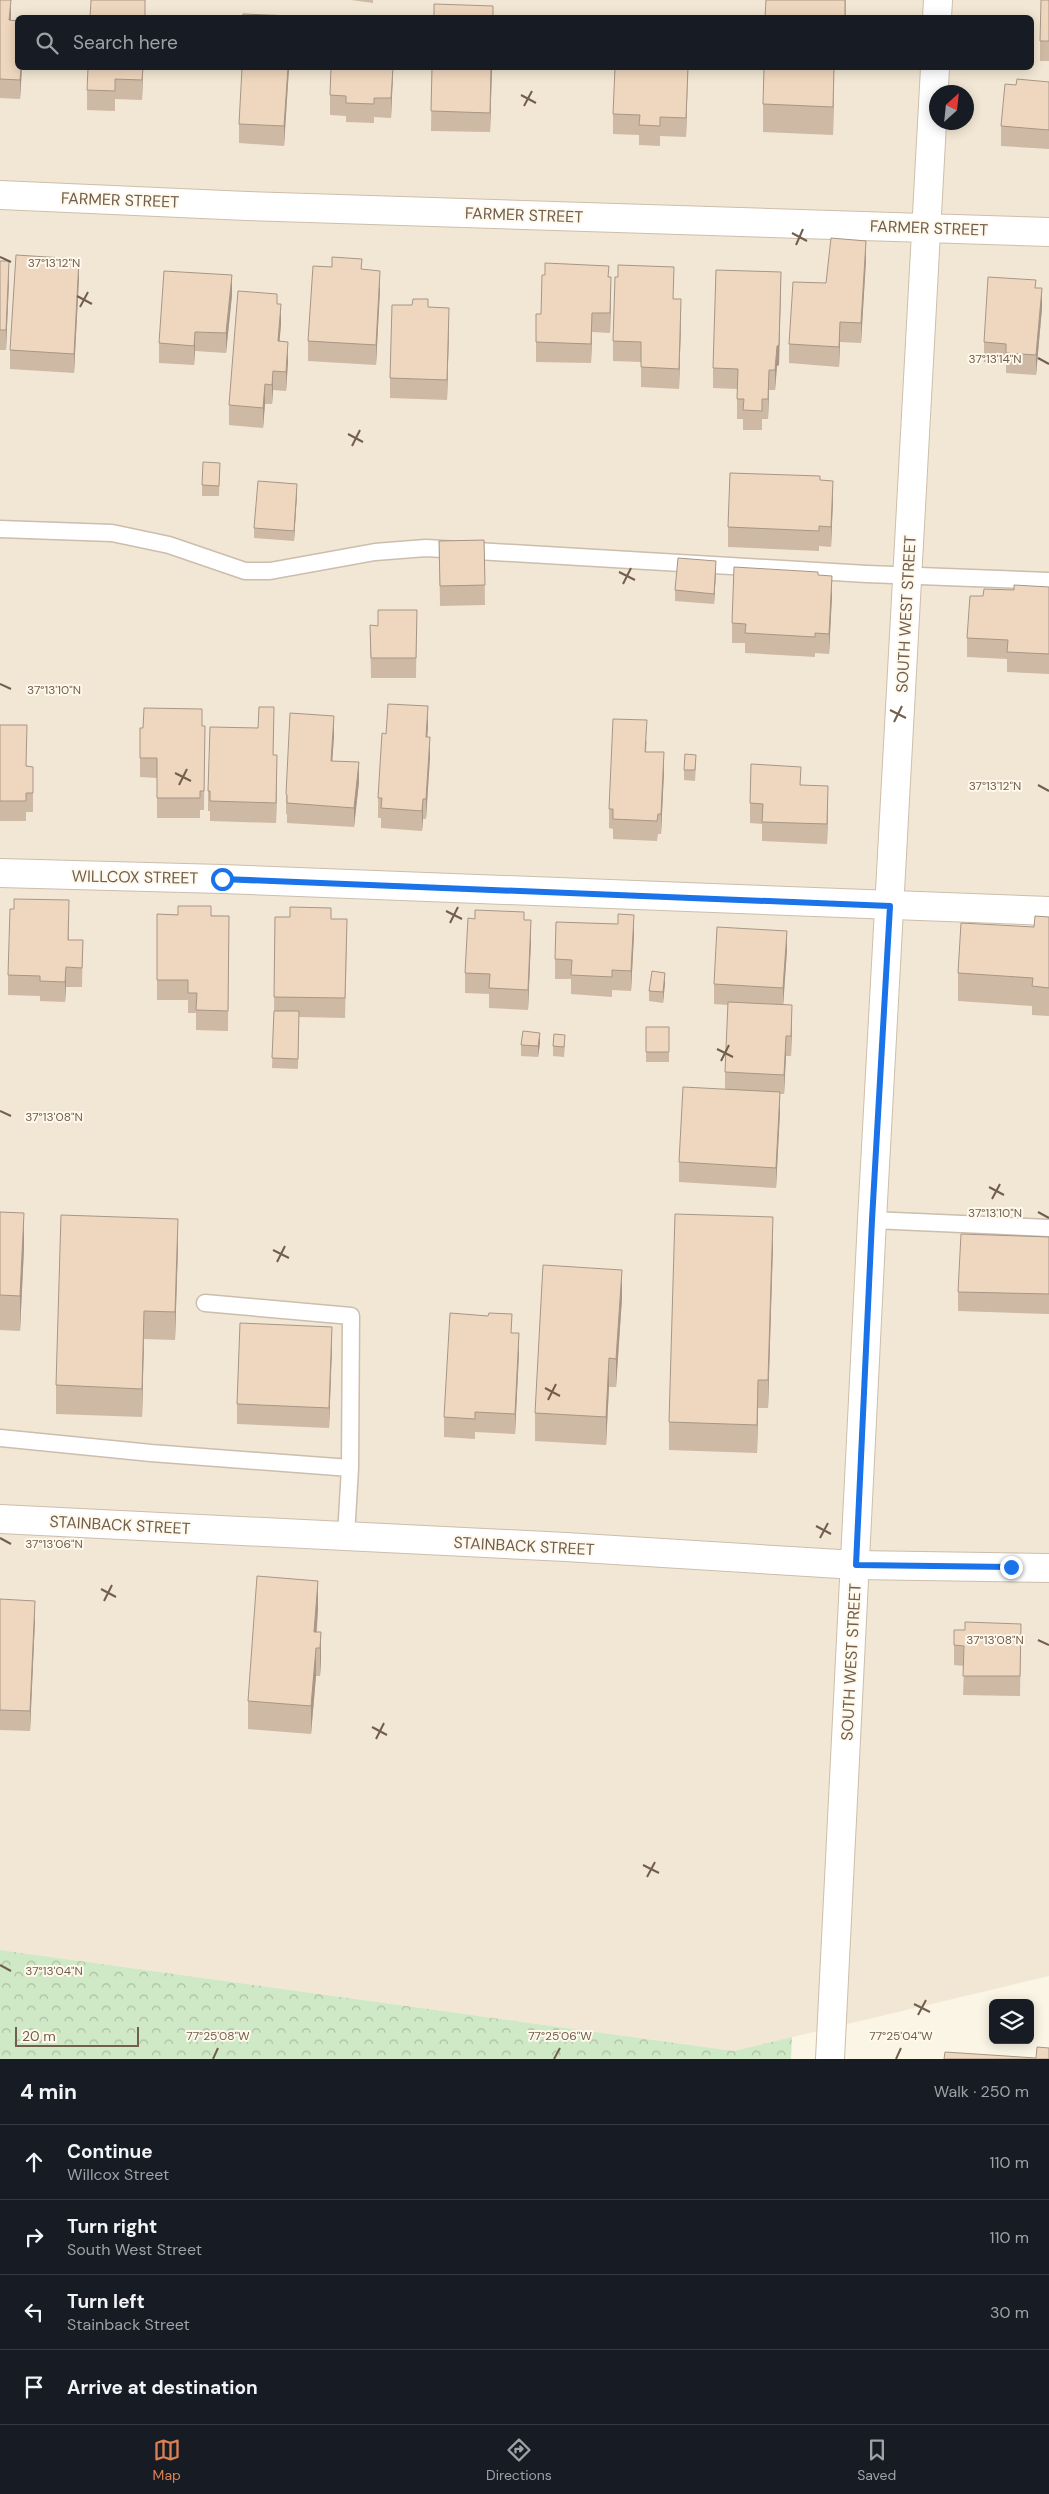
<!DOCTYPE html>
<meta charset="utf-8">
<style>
body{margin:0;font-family:"DM Sans",sans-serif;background:#242831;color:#f1f3f6}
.controls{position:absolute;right:15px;bottom:15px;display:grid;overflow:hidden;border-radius:8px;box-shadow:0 2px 12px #0003}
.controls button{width:45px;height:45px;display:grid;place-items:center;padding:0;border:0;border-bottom:1px solid #363941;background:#171b24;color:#f1f3f6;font:25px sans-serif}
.compass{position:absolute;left:929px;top:85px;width:45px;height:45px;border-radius:50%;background:#171b24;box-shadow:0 2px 12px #0003;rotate:27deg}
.scale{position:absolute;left:15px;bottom:12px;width:124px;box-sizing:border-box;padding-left:5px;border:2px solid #725e4c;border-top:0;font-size:14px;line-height:18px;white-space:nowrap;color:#725e4c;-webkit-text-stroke:4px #fef9ec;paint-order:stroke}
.stop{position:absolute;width:15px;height:15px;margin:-11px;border:4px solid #1a73e8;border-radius:50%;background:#fff}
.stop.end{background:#1a73e8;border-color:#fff;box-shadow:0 1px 5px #0008}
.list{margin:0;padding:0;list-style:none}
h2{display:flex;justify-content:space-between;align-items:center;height:65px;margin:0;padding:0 20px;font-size:21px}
h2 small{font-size:16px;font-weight:400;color:#9ea1a6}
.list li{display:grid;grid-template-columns:32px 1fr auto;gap:15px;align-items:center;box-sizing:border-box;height:75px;padding:0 20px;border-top:1px solid #363941}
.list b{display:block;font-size:19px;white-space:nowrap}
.list p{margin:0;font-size:16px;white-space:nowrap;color:#9ea1a6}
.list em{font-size:16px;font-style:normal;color:#9ea1a6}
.icon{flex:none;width:28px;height:28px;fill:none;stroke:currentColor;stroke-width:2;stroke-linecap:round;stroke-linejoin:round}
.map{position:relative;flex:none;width:1049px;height:2059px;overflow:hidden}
.search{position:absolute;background:#171b24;box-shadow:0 2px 12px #0003;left:15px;right:15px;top:15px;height:55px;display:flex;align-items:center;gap:12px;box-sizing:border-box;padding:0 18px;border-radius:8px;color:#9ea1a6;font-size:19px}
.sheet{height:365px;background:#171b24}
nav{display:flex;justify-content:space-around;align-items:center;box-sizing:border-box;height:70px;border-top:1px solid #363941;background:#171b24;font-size:14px;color:#9ea1a6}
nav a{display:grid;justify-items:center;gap:2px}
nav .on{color:#dd8052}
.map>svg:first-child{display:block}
.residential{fill:#f2e7d4;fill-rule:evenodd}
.park{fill:url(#park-crowns)}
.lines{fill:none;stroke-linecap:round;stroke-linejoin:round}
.lane-casing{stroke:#ccbdad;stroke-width:19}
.street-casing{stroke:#ccbdad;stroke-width:30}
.secondary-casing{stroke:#cebeaa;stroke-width:30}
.lane{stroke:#fff;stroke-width:16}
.street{stroke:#fff;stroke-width:28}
.secondary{stroke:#fff;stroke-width:28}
.wall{fill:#ceb9a4}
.shaded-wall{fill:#a79686}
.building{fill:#efd7bf;stroke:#a79686}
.route{stroke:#1a73e8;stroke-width:6}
.ticks{fill:none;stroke:#725e4c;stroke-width:2}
.labels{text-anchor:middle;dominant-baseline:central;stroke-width:4;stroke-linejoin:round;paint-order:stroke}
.street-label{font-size:16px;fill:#725e4c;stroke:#fef9ec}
.ticks-label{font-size:12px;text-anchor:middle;fill:#725e4c;stroke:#fef9ec;stroke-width:4;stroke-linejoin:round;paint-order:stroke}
</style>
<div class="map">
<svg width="1049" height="2059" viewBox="0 0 1049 2059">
<defs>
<pattern id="park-crowns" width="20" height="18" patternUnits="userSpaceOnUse" patternTransform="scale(1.25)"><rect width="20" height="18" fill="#cfe8c5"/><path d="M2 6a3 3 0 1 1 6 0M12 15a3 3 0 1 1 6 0" fill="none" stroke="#acbfa2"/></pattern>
</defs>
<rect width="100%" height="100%" fill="#fbf5e6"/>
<path class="residential" d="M0 0H1049V1976L734 2051 0 1950ZM18 18H1032V68H18ZM936 92H966V122H936Z"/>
<path class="park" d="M0 1950 734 2051 792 2037 791 2059H0Z"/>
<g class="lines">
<g class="lane-casing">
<path id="lane" d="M0 529 112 533 169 545 245 571H270L375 552 426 548 867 574 1049 581
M872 1220 1049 1228
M205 1303 351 1316 350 1468 346 1536
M0 1438 151 1453 350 1468"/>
</g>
<g class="street-casing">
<path id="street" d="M0 873 222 879 1049 911
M0 1519 566 1547 856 1565 1049 1568"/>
</g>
<g class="secondary-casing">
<path id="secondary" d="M937 18 938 0
M0 195 247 206 1049 232
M830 2059 872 1220 935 68"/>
</g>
<use href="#lane" class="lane"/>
<use href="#street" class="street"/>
<use href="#secondary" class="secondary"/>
</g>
<path class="wall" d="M0 0 11 20 18 68H22L20 99 0 98Z
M351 0H373V3Z
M846 0V18H765Z
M1049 0V61H1040V41Z
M143 68 142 100 115 99V111L87 110V90Z
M289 68 284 146 239 143V124Z
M393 68 391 118 374 117V123L346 122V116L330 115V95Z
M432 68H492L490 132 431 131Z
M688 68 686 137 660 136V146L639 145V135L613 134V114Z
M834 68 833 135 763 132V104Z
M1049 82V149L1001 146V126L1016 85Z
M866 260 861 343 840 342 839 367 789 363V344L826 283Z
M0 261 9 281 6 350H0Z
M362 269 380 290 376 365 308 361V341Z
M609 277 611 296 610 333 592 332 591 363 536 362V342Z
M79 278 74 373 10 369V350Z
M1036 288 1042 308 1036 375 1006 373V363L984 362V342Z
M781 292 779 365 777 366 775 390H769L768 419H762V430H743V419H737V389L713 388V368Z
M232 295 226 353 195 351 194 365 159 363V343Z
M674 299 681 319 679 389 641 387V362L613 361V341Z
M277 304 281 324 279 342 288 362 286 391 273 390 272 404H265L263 428 229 425V405Z
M428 307 449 328 447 400 390 398V378Z
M220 463 219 496H202V485Z
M820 480 833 500 831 547 819 546V551L728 547V527Z
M297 494 294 541 254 538V528Z
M484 540 485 605 440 606 439 541Z
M716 572 714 604 675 601V590Z
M818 575 832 596 829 654 815 653V657L745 653V643H732V623Z
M1049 587V674L1007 672V659L967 657V638L983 596 1014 590Z
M378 610H417L416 678H371L370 625 378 626Z
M0 725 27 766 33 767V812H26V821H0Z
M202 726H205L204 810H200V818H157V778L140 777V728Z
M428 726 427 737 430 757 426 819H423L422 831 381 828V818H378V798L386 734Z
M274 727 273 755 277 775 276 823 210 821V811H208V791L258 728Z
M334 736 332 761 359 782 354 827 287 823V814H286V794Z
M647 740 646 752 664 772 661 834H658L657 841 613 839V829L609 828V809Z
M696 765 695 781 684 780V770Z
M801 785 828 806 827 844 762 841V824L750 823V803Z
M157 914 229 916 228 1031 196 1030V1013H188V1000H157Z
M275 917 331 919 347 939 345 1018 299 1017 298 1069 272 1068 274 1011Z
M1049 917V1016L1032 1015V1006L958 1001V973L1034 927Z
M69 920V940H83L82 987H66L65 1002 40 1001V996L8 995V975Z
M524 920 531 940 528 1010 489 1008V994L465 993V973Z
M634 935 631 991 612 990V997L571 994V979H555V959Z
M787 950 783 1004 792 1024 791 1056H786L784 1094H780V1112L776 1188 679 1182V1162L725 1089V1072L728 1005 714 1004V984Z
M665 983 663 1003 649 1001V991Z
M646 1027H669V1062H646Z
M540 1043 538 1057 521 1056V1045Z
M565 1045 564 1057 553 1056V1046Z
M0 1212 24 1248 20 1331 0 1330Z
M1049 1237V1314L958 1311V1292Z
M773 1245 768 1408H758L757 1453 669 1450V1422Z
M178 1247 175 1340 144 1339 142 1417 56 1414V1385Z
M622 1298 616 1387H609L606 1445 535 1441V1413Z
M512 1333 519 1353 515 1434 475 1432V1439L444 1437V1417Z
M332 1347 329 1428 237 1424V1404Z
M0 1599 35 1620 30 1731 0 1730Z
M318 1609 317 1632H321V1660L320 1676H316L311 1734 248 1729V1701Z
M954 1630 1021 1643 1020 1696 963 1695 964 1666 954 1665Z"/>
<path class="shaded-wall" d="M11 0V18L9 40V20Z
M21 68H22L20 99V80Z
M143 68 142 100V80Z
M288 68H289L284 146V126Z
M393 68V76L391 118V98Z
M491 68H492L490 132V113Z
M688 68 686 137V118Z
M834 68V80L833 135V107Z
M866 241V260L861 343V323Z
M79 259V278L74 373V354Z
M9 261V281L6 350V330Z
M380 271V290L376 365V345Z
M781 272 779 365 777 366 775 390V370Z
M232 275V295L226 353V333Z
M611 277V296L610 333V313Z
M1042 288V308L1036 375V355Z
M681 299V319L679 389V369Z
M281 304V324L278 361V341Z
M449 308V328L447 400V380Z
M592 313V332L591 363V344Z
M840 322V342L839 367V347Z
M195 332V351L194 365V346Z
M288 342V362L286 391V372Z
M769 370V390L768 419V399Z
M273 371V390L272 404V385Z
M265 384V404L263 428V408Z
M833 481V500L831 547V527Z
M297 484V494L294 541V531Z
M716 561V572L714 604V594Z
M832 576V596L829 654V634Z
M428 706V726L426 757V737Z
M334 716V736L331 780V761Z
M430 737V757L426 819V799Z
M664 752V772L661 834V814Z
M277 755V775L276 823V803Z
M359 762V782L354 827V808Z
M828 786V806L827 844V824Z
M423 799V819L422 831V811Z
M634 915V935L631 991V971Z
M531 920V940L528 1010V990Z
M787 931V950L783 1008V988Z
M66 967V987L65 1002V982Z
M665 973V983L663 1003V992Z
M792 1005V1024L791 1056V1036Z
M540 1033V1043L538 1057V1046Z
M786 1036V1056L784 1094V1075Z
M780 1092V1112L776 1188V1168Z
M24 1213V1248L20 1331V1296Z
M773 1217V1245L768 1408V1380Z
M178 1219V1247L175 1340V1312Z
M622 1270V1298L616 1387V1359Z
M144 1311V1339L142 1417V1389Z
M332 1327V1347L329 1428V1408Z
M519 1333V1353L515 1434V1414Z
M609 1358V1387L606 1445V1417Z
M758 1380V1408L757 1453V1425Z
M318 1581V1609L314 1660V1632Z
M35 1601V1620L30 1731V1711Z
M321 1632V1660L320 1676V1648Z
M316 1648V1676L311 1734V1706Z"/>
<path class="building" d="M0 0H11L9 20 18 21V68H21L20 80 0 79Z
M91 0H145V18H90Z
M766 0H845V16H828V18H765Z
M1041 0H1049V41H1040Z
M434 4 493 6V18H434Z
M243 14 292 16 291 18H242Z
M88 68H143L142 80 115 79V91L87 90Z
M242 68H288L284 126 239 124Z
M331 68H393L391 98H374V104L346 103V96L330 95Z
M432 68H491L490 113 431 111Z
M615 68H688L686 118 660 117V126L639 125 640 115 613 114Z
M764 68H834L833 107 763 104Z
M1017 79 1049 82V130L1001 126 1005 84 1016 85Z
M831 238 866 241 861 323 840 322 839 347 789 344 793 282 826 283Z
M16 255 79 259 74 354 10 350Z
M332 257 362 259 361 269 380 271 376 345 308 341 313 266 332 267Z
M0 261H9L6 330H0Z
M545 263 609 266 608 277H611L610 313H592L591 344 536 342V314H541L542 275H545Z
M618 265 674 267 673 299H681L679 369 641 367V342L613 341 615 277H618Z
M716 270 781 272 779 345 777 346 775 370H769L768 399H762V411L743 410 744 399H737L738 369 713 368Z
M164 271 232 275 226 333 195 332 194 346 159 343Z
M988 277 1036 280 1035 288H1042L1036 355 1006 353V344L984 342Z
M238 291 277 294V304H281L278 341 288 342 286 372 273 371 272 385 265 384 263 408 229 405Z
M413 299H428V307L449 308 447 380 390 378 392 305H412Z
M203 462 220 463 219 486 202 485Z
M730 473 820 476V480L833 481 831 527 819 526V531L728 527Z
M258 481 297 484 294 531 254 528Z
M484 540 485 585 440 586 439 541Z
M678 558 716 561 714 594 675 590Z
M734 567 818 572V575L832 576 829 634 815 633V637L745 633 746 624 732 623Z
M1014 585 1049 587V654L1007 652 1008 640 967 638 970 596H983L984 589 1014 590Z
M378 610H417L416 658H371L370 625 378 626Z
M388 704 428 706 426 737H430L426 799H423L422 811 381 808 382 798H378L382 733 386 734Z
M259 707H274L273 755H277L276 803 210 801V791H208L210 727 258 728Z
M144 708 202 709V726H205L204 791H200V798H157V758H140V728H143Z
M290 713 334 716 331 761 359 762 354 808 287 803V795L286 794Z
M613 719 647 720 645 752H664L661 814H658L657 821 613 819V809H609Z
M0 725H27L26 766 33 767V793H26V801H0Z
M685 754 696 755 695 770H684Z
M751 764 801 767 800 785 828 786 827 824 762 822 763 804 750 803Z
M14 899 69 900 68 940H83L82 968 66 967 65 982 40 981V976L8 975 10 909H14Z
M178 906H211V916H229L228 1011 196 1010 197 993H188V980H157V914L178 915Z
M290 907 331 908V919H347L345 998 274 997 275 917H290Z
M475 910 524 912V920H531L528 990 489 988 490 974 465 973 468 918 475 919Z
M618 914 634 915 631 971 612 970V977L571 975 572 960 555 959 556 922 618 924Z
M1035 916 1049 917V988L1032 986 1033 978 958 973 961 923 1034 927Z
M717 927 787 931 783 988 714 984Z
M652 971 665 973 663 992 649 991Z
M728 1002 792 1005 791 1036H786L784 1075 725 1072Z
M274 1011H299L298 1059 272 1058Z
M646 1027H669V1052H646Z
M523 1031 540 1033 538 1046 521 1045Z
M554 1034 565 1035 564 1047 553 1046Z
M683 1087 780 1092 776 1168 679 1162Z
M0 1212 24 1213 20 1296 0 1295Z
M675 1214 773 1217 768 1380H758L757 1425 669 1422Z
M61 1215 178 1219 175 1312 144 1311 142 1389 56 1385Z
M961 1234 1049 1237V1294L958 1292Z
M543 1265 622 1270 616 1359 609 1358 606 1417 535 1413Z
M450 1313 488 1316 489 1313 512 1314 511 1333H519L515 1414 475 1412V1419L444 1417Z
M240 1323 332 1327 329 1408 237 1404Z
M257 1576 318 1581 314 1632H321L320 1648H316L311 1706 248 1701Z
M0 1599 35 1601 30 1711 0 1710Z
M965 1622 1021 1624 1020 1676H963L964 1646 954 1645V1630H965Z
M1037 2047 1049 2048V2059H944L945 2052 1036 2058Z"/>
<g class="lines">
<path class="route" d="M222 879 890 906 872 1220 856 1565 1011 1567"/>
</g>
<path class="ticks" d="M521 95 536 103M524 106 532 91M792 233 807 241M796 245 803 229M0 257 11 262M77 296 92 304M80 307 88 292M1038 358 1049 364M348 434 363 442M352 446 360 430M619 572 635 580M623 584 631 568M0 684 11 689M890 710 906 718M894 722 902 706M175 773 191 781M179 785 187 769M1038 785 1049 791M446 911 462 919M450 923 458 907M717 1049 733 1057M721 1061 729 1045M0 1111 11 1116M989 1187 1004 1195M992 1199 1000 1184M1038 1212 1049 1218M273 1250 289 1258M277 1262 285 1246M545 1388 560 1396M548 1400 556 1384M816 1526 831 1534M0 1538 11 1544M820 1538 828 1523M101 1589 116 1597M104 1601 112 1585M1038 1640 1049 1645M372 1727 387 1735M376 1739 384 1723M643 1865 659 1873M647 1877 655 1862M0 1965 11 1971M914 2004 930 2012M918 2015 926 2000M213 2059 218 2048M554 2059 560 2048M896 2059 901 2048"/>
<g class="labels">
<g class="street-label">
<text transform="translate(120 200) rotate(2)">FARMER STREET</text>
<text transform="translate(524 215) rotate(2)">FARMER STREET</text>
<text transform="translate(929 228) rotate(2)">FARMER STREET</text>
<text transform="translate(906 614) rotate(-87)">SOUTH WEST STREET</text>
<text transform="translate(135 877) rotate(1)">WILLCOX STREET</text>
<text transform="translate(120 1525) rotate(3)">STAINBACK STREET</text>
<text transform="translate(524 1546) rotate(3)">STAINBACK STREET</text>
<text transform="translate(851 1662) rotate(-87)">SOUTH WEST STREET</text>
</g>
</g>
<g class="ticks-label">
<text x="54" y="267">37°13'12"N</text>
<text x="995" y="363">37°13'14"N</text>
<text x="54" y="694">37°13'10"N</text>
<text x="995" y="790">37°13'12"N</text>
<text x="54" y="1121">37°13'08"N</text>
<text x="995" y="1217">37°13'10"N</text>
<text x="54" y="1548">37°13'06"N</text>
<text x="995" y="1644">37°13'08"N</text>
<text x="54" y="1975">37°13'04"N</text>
<text x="218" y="2040">77°25'08"W</text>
<text x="560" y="2040">77°25'06"W</text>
<text x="901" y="2040">77°25'04"W</text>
</g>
</svg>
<div class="controls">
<button><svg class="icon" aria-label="layers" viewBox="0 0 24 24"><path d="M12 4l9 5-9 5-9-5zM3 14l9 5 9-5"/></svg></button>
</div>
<svg class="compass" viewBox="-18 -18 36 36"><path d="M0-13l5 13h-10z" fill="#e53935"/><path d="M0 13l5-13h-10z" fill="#9ea1a6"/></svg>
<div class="scale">20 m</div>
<div class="stop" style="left:222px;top:879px"></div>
<div class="stop end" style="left:1011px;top:1567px"></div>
<div class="search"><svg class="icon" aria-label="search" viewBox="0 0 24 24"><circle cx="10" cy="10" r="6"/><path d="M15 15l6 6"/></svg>Search here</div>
</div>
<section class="sheet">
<h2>4 min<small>Walk · 250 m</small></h2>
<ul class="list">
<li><svg class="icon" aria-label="ahead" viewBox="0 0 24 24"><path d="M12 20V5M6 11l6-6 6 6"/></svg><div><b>Continue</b><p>Willcox Street</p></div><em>110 m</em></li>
<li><svg class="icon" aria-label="right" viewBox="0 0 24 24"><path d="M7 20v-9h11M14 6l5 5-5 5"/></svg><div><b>Turn right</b><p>South West Street</p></div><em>110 m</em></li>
<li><svg class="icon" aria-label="left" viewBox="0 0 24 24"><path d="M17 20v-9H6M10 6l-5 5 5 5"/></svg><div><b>Turn left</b><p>Stainback Street</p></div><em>30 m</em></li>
<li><svg class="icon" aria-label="arrive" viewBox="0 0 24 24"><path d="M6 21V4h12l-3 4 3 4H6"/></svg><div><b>Arrive at destination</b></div></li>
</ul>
</section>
<nav>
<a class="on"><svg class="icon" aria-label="map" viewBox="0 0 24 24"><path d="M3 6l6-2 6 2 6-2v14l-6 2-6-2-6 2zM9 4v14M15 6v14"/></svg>Map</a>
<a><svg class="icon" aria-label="directions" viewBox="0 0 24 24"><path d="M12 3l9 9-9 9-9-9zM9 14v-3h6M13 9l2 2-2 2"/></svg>Directions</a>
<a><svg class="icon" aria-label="saved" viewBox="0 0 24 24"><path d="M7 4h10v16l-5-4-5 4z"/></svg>Saved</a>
</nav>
